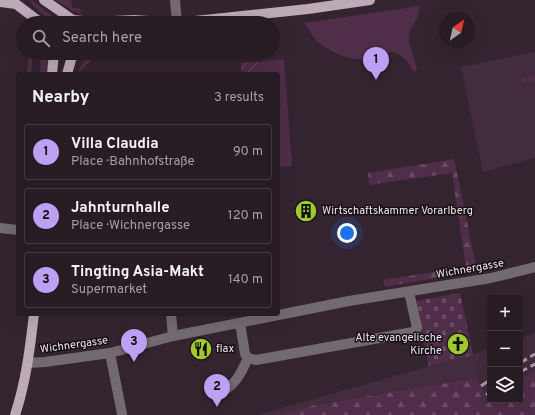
<!DOCTYPE html>
<meta charset="utf-8">
<style>
body{margin:0;font-family:Overpass,sans-serif;background:#2f242c;color:#f1f3f6}
.controls{position:absolute;right:12px;bottom:12px;display:grid;overflow:hidden;border-radius:4px;box-shadow:0 4px 16px #0002}
.controls button{width:36px;height:36px;display:grid;place-items:center;padding:0;border:0;border-bottom:1px solid #433941;background:#271b24;color:#f1f3f6;font:20px sans-serif}
.compass{position:absolute;left:439px;top:12px;width:36px;height:36px;border-radius:50%;background:#271b24;box-shadow:0 4px 16px #0002;rotate:34deg}
.you{position:absolute;left:347px;top:233px;width:14px;height:14px;margin:-10px;border:3px solid #fff;border-radius:50%;background:#1a73e8;box-shadow:0 0 0 6px #1a73e833}
.badge{display:grid;place-items:center;width:26px;height:26px;border-radius:50%;background:#bca0f2;color:#111;font-size:13px;font-weight:700}
.pin{position:absolute;translate:-50% -33px;filter:drop-shadow(0 1px 2px #0008)}
.pin::after{content:'';position:absolute;top:21px;width:14px;height:12px;background:inherit;clip-path:polygon(0 0,100% 0,50% 100%)}
.list{margin:0;padding:0;list-style:none}
h2{display:flex;justify-content:space-between;align-items:center;height:52px;margin:0;padding:0 16px;font-size:17px}
h2 small{font-size:13px;font-weight:400;color:#a4a1a6}
.list li{display:grid;grid-template-columns:26px 1fr auto;gap:12px;align-items:center;box-sizing:border-box;height:56px;margin:0 8px 8px;padding:0 8px;border:1px solid #433941;border-radius:4px}
.list b{display:block;font-size:15px;white-space:nowrap}
.list p{margin:0;font-size:13px;white-space:nowrap;color:#a4a1a6}
.list em{font-size:13px;font-style:normal;color:#a4a1a6}
.icon{flex:none;width:22px;height:22px;fill:none;stroke:currentColor;stroke-width:2;stroke-linecap:round;stroke-linejoin:round}
.map{position:relative;flex:none;width:535px;height:415px;overflow:hidden}
.search{position:absolute;background:#271b24;box-shadow:0 4px 16px #0002;left:16px;top:16px;width:264px;height:44px;display:flex;align-items:center;gap:10px;box-sizing:border-box;padding:0 14px;border-radius:22px;color:#a4a1a6;font-size:15px}
.panel{position:absolute;background:#271b24;box-shadow:0 4px 16px #0002;left:16px;top:72px;width:264px;height:244px;border-radius:4px}
.map>svg:first-child{display:block}
.built{fill:#422c3d}
.green{fill:#502d49}
.forest{fill:url(#forest-firs)}
.cemetery{fill:url(#cemetery-stones)}
.garden{fill:url(#garden-furrows)}
.lines{fill:none;stroke-linecap:round;stroke-linejoin:round}
.street{stroke:#736a71;stroke-width:10}
.primary{stroke:#bcaab7;stroke-width:10}
.rail{stroke:#a89ba5;stroke-width:3;stroke-dasharray:8 4;stroke-linecap:butt}
.labels{text-anchor:middle;dominant-baseline:central;stroke-width:3;stroke-linejoin:round;paint-order:stroke}
.poi-label{font-size:11px;fill:#f0e5ed;stroke:#171015;text-anchor:start}
.street-label{font-size:11px;fill:#f0e5ed;stroke:#171015}
</style>
<div class="map">
<svg width="535" height="415" viewBox="0 0 535 415">
<defs>
<pattern id="forest-firs" width="22" height="20" patternUnits="userSpaceOnUse"><rect width="22" height="20" fill="#502d49"/><path d="M5 1l3.5 6h-7zM16 11l3.5 6h-7z" fill="#6a4b64"/></pattern>
<pattern id="cemetery-stones" width="16" height="16" patternUnits="userSpaceOnUse"><rect width="16" height="16" fill="#502d49"/><path d="M2 7V4a2 2 0 0 1 4 0v3zM10 15v-3a2 2 0 0 1 4 0v3z" fill="#6a4b64"/></pattern>
<pattern id="garden-furrows" width="10" height="10" patternUnits="userSpaceOnUse"><rect width="10" height="10" fill="#502d49"/><path d="M-1 1l2-2M0 10L10 0M9 11l2-2" fill="none" stroke="#6a4b64"/></pattern>
</defs>
<rect width="100%" height="100%" fill="#342430"/>
<path class="built" d="M535 52V158L483 172 461 67Z
M535 333V370L520 380V338Z
M490 349 491 400 489 401 387 393 310 406 280 415H257Z"/>
<path class="green" d="M29 0C37 2 53 16 57 23 49 21 34 8 29 0Z
M56 0H71L72 8H80L81 14 71 10Z
M420 6 417 19 410 30 409 41 417 69 416 71 414 72C405 56 396 48 377 53 372 54 367 58 362 59 347 60 325 50 315 39 311 34 308 28 304 23Z
M29 53H33L31 74 27 73Z
M49 53 47 74H40L41 54Z
M91 53H99L77 74 85 59Z
M284 59 292 166 278 167V74H259L258 62Z
M535 74V81L523 84 521 78Z"/>
<path class="forest" d="M454 159 460 187 477 271 385 287 383 280 466 267 452 173 369 185 368 173Z
M535 370V415H280L310 406 476 378 489 401 520 400V380Z"/>
<path class="cemetery" d="M460 293 473 355 429 366 415 301Z"/>
<path class="garden" d="M258 62 259 74H241V63Z"/>
<g class="lines">
<path class="street" d="M175 0 177 23
M0 228 18 230
M171 314 173 336
M240 323 245 354 248 358 256 360 413 332 417 328 409 292
M110 353 122 414
M28 363 45 362 110 353 173 336 349 301 491 278 535 267
M222 392C237 383 241 373 248 358"/>
<path class="primary" d="M44 0 73 20 93 22 134 20 177 23
M0 2 16 4 41 23
M176 23 308 9 370 0
M52 74 54 53
M67 74 73 53
M15 415C26 382 30 348 34 314"/>
<path class="rail" d="M520 363 535 354
M520 372 535 364
M481 386 490 380
M486 395 490 392"/>
</g>
<defs>
<g id="building-disc" transform="scale(1.15)"><circle r="9.5" fill="#9eca2e" stroke="#171015"/><path d="M-4-6H4V6H1V3H-1V6H-4ZM-2.5-4.3h1.7v1.8h-1.7ZM.8-4.3h1.7v1.8H.8ZM-2.5-1h1.7V.8h-1.7ZM.8-1h1.7V.8H.8Z" fill="#111"/></g>
<g id="church-disc" transform="scale(1.15)"><circle r="9.5" fill="#9eca2e" stroke="#171015"/><path d="M-1.2-6h2.4v3.5h3.3v2.4h-3.3V6h-2.4V-.1h-3.3v-2.4h3.3Z" fill="#111"/></g>
<g id="restaurant-disc" transform="scale(1.15)"><circle r="9.5" fill="#9eca2e" stroke="#171015"/><path d="M-5-6h1v4h1v-4h1v4h1v-4h1v5L-1.5 .5V6h-2V.5L-5-1ZM5-6V6H3V1.5H1.5Q1.5-4 5-6Z" fill="#111"/></g>
</defs>
<g fill-rule="evenodd">
<use href="#building-disc" x="306" y="211"/>
<use href="#church-disc" x="458" y="344"/>
<use href="#restaurant-disc" x="201" y="349"/>
</g>
<g class="labels">
<g class="poi-label">
<text x="322" y="211">Wirtschaftskammer Vorarlberg</text>
<text x="442" y="338" text-anchor="end">Alte evangelische<tspan x="442" dy="13">Kirche</tspan></text>
<text x="216" y="349">flax</text>
</g>
<g class="street-label">
<text transform="translate(470 269) rotate(-10)">Wichnergasse</text>
<text transform="translate(74 345) rotate(-8)">Wichnergasse</text>
</g>
</g>
</svg>
<div class="controls">
<button>+</button>
<button>−</button>
<button><svg class="icon" aria-label="layers" viewBox="0 0 24 24"><path d="M12 4l9 5-9 5-9-5zM3 14l9 5 9-5"/></svg></button>
</div>
<svg class="compass" viewBox="-18 -18 36 36"><path d="M0-13l5 13h-10z" fill="#e53935"/><path d="M0 13l5-13h-10z" fill="#a4a1a6"/></svg>
<div class="you"></div>
<div class="pin badge" style="left:376px;top:80px">1</div>
<div class="pin badge" style="left:217px;top:407px">2</div>
<div class="pin badge" style="left:134px;top:362px">3</div>
<div class="search"><svg class="icon" aria-label="search" viewBox="0 0 24 24"><circle cx="10" cy="10" r="6"/><path d="M15 15l6 6"/></svg>Search here</div>
<section class="panel">
<h2>Nearby<small>3 results</small></h2>
<ul class="list">
<li><span class="badge">1</span><div><b>Villa Claudia</b><p>Place · Bahnhofstraße</p></div><em>90 m</em></li>
<li><span class="badge">2</span><div><b>Jahnturnhalle</b><p>Place · Wichnergasse</p></div><em>120 m</em></li>
<li><span class="badge">3</span><div><b>Tingting Asia-Makt</b><p>Supermarket</p></div><em>140 m</em></li>
</ul>
</section>
</div>
